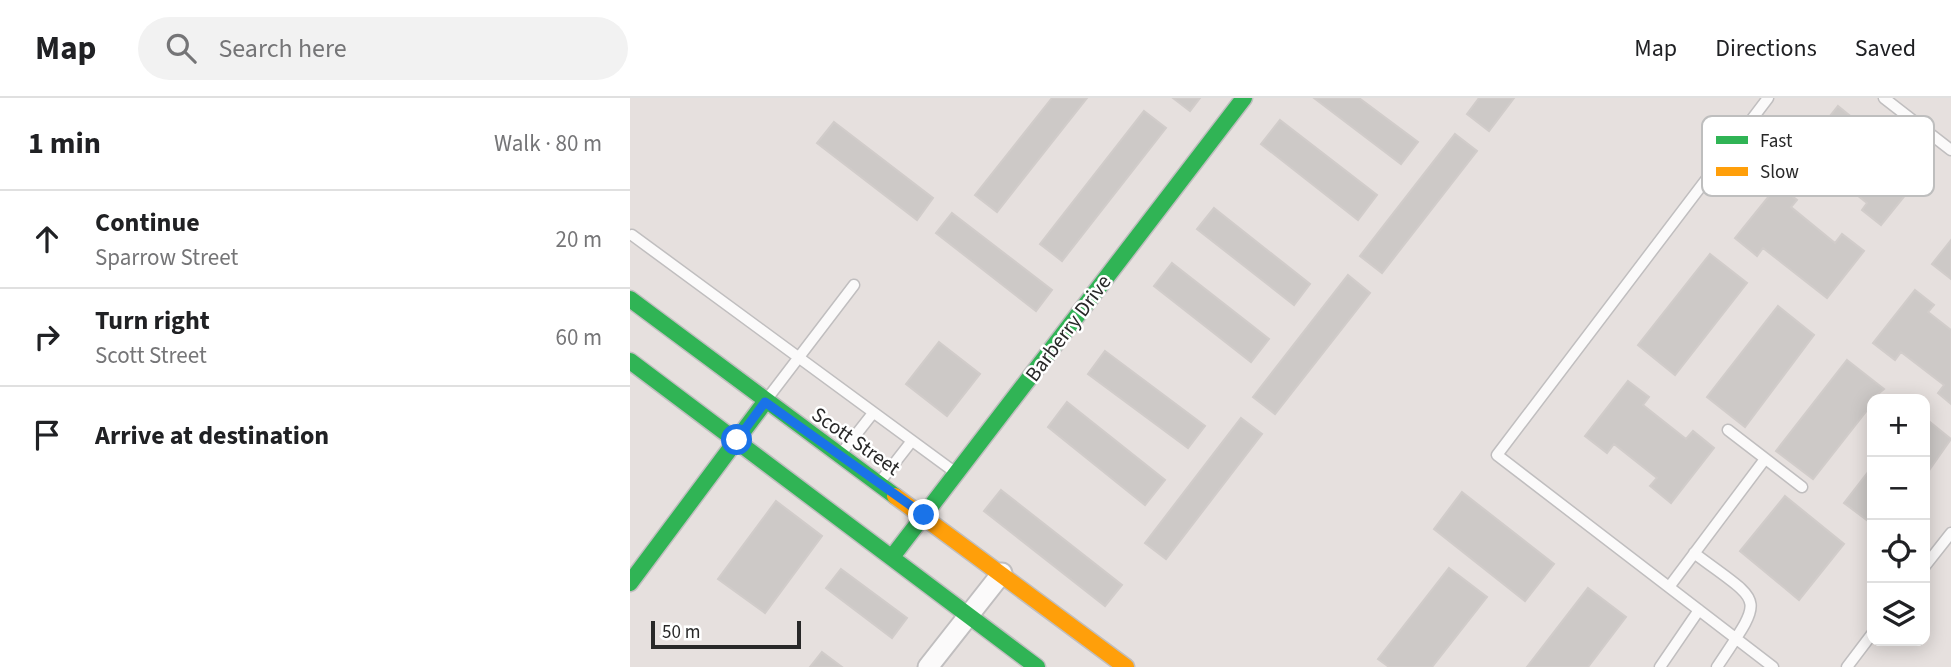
<!DOCTYPE html>
<meta charset="utf-8">
<style>
body{margin:0;font-family:"Source Sans 3",sans-serif;background:#f2f2f2;color:#202124}
.controls{position:absolute;right:21px;bottom:21px;display:grid;overflow:hidden;border-radius:14px;box-shadow:0 4px 18px #0003}
.controls button{width:63px;height:63px;display:grid;place-items:center;padding:0;border:0;border-bottom:2px solid #e0e0e0;background:#fff;color:#202124;font:35px sans-serif}
.scale{position:absolute;left:21px;bottom:18px;width:150px;box-sizing:border-box;padding-left:7px;border:4px solid #282828;border-top:0;font-size:19px;line-height:24px;white-space:nowrap;color:#282828;-webkit-text-stroke:5px #fff;paint-order:stroke}
.stop{position:absolute;width:21px;height:21px;margin:-16px;border:5px solid #1a73e8;border-radius:50%;background:#fff}
.stop.end{background:#1a73e8;border-color:#fff;box-shadow:0 2px 7px #0008}
.list{margin:0;padding:0;list-style:none}
h2{display:flex;justify-content:space-between;align-items:center;height:91px;margin:0;padding:0 28px;font-size:30px}
h2 small{font-size:23px;font-weight:400;color:#757577}
.list li{display:grid;grid-template-columns:46px 1fr auto;gap:21px;align-items:center;box-sizing:border-box;height:98px;padding:0 28px;border-top:2px solid #e0e0e0}
.list b{display:block;font-size:26px;white-space:nowrap}
.list p{margin:0;font-size:23px;white-space:nowrap;color:#757577}
.list em{font-size:23px;font-style:normal;color:#757577}
.icon{flex:none;width:38px;height:38px;fill:none;stroke:currentColor;stroke-width:2;stroke-linecap:round;stroke-linejoin:round}
.map{position:relative;flex:none;width:1321px;height:569px;overflow:hidden}
header{display:flex;align-items:center;gap:42px;box-sizing:border-box;height:98px;padding:0 35px;background:#fff;border-bottom:2px solid #e0e0e0}
header strong{font-size:33px}
nav{display:flex;gap:38px;margin-inline-start:auto;font-size:24px}
.search{width:490px;height:63px;background:#f2f2f2;display:flex;align-items:center;gap:18px;box-sizing:border-box;padding:0 24px;border-radius:38px;color:#757577;font-size:26px}
main{display:flex}
aside{flex:1;background:#fff}
.map>svg:first-child{display:block}
.building{fill:#cdc9c7;stroke:#d1ccca;stroke-width:2}
.lines{fill:none;stroke-linecap:round;stroke-linejoin:round}
.lane-casing{stroke:#c0bebf;stroke-width:13}
.street-casing{stroke:#c0bebf;stroke-width:23}
.fast-casing{stroke:#c0bebf;stroke-width:19}
.slow-casing{stroke:#c0bebf;stroke-width:19}
.lane{stroke:#fbfafa;stroke-width:10}
.street{stroke:#fbfafa;stroke-width:19}
.fast{stroke:#30b455;stroke-width:16}
.slow{stroke:#ff9f0a;stroke-width:16}
.route{stroke:#1a73e8;stroke-width:9}
.labels{text-anchor:middle;dominant-baseline:central;stroke-width:5;stroke-linejoin:round;paint-order:stroke}
.street-label{font-size:21px;fill:#282828;stroke:#fff}
.key{fill:#fff;stroke:#bebebe;stroke-width:2}
.key-label{font-size:19px;fill:#282828}
</style>
<header>
<strong>Map</strong>
<div class="search"><svg class="icon" aria-label="search" viewBox="0 0 24 24"><circle cx="10" cy="10" r="6"/><path d="M15 15l6 6"/></svg>Search here</div>
<nav><a>Map</a><a>Directions</a><a>Saved</a></nav>
</header>
<main>
<aside>
<h2>1 min<small>Walk · 80 m</small></h2>
<ul class="list">
<li><svg class="icon" aria-label="ahead" viewBox="0 0 24 24"><path d="M12 20V5M6 11l6-6 6 6"/></svg><div><b>Continue</b><p>Sparrow Street</p></div><em>20 m</em></li>
<li><svg class="icon" aria-label="right" viewBox="0 0 24 24"><path d="M7 20v-9h11M14 6l5 5-5 5"/></svg><div><b>Turn right</b><p>Scott Street</p></div><em>60 m</em></li>
<li><svg class="icon" aria-label="arrive" viewBox="0 0 24 24"><path d="M6 21V4h12l-3 4 3 4H6"/></svg><div><b>Arrive at destination</b></div></li>
</ul>
</aside>
<div class="map">
<svg width="1321" height="569" viewBox="0 0 1321 569">
<rect width="100%" height="100%" fill="#e6e0de"/>
<path class="building" d="M422 0H457L367 114 345 97Z
M543 0H570L560 13Z
M684 0H729L788 44 771 66Z
M849 0H884L859 33 837 16Z
M1208 8 1230 26 1224 33 1265 66 1272 56 1294 74 1251 127 1232 112 1237 105 1193 70 1186 79 1165 62Z
M514 13 536 30 432 163 410 146Z
M650 22 747 97 728 122 631 46Z
M204 24 303 100 287 122 187 45Z
M825 36 847 53 752 175 730 158Z
M1148 87 1167 102 1161 109 1205 145 1212 136 1234 153 1197 200 1133 150 1127 158 1105 140Z
M584 110 680 186 664 207 567 131Z
M322 115 422 192 406 213 306 135Z
M1321 142V181L1302 166Z
M1080 156 1117 185 1045 277 1008 247Z
M542 165 639 241 621 264 524 188Z
M718 177 740 195 645 316 623 299Z
M1285 192 1304 207 1298 214 1321 232V306L1308 295 1314 287 1271 254 1265 262 1243 245Z
M1148 208 1184 237 1115 329 1077 299Z
M309 244 350 276 317 318 276 286Z
M475 253 575 328 558 350 458 276Z
M1217 262 1254 291 1242 301V306L1183 381 1146 353Z
M998 283 1019 299 1013 307 1056 341 1063 333 1084 350 1041 405 1020 388 1027 380 984 346 977 355 955 338Z
M437 304 535 382 515 407 418 329Z
M611 320 632 336 536 461 515 445Z
M1295 320 1321 341 1295 378Z
M1242 369V426L1214 405Z
M371 392 492 487 475 508 354 413Z
M832 394 924 466 895 503 804 431Z
M1155 398 1214 446 1169 502 1110 453Z
M146 403 192 438 135 515 88 481Z
M819 470 857 499 802 569H759L748 561Z
M211 471 277 520 262 540 196 490Z
M958 490 996 519 958 569H897Z
M192 554 212 569H180Z"/>
<g class="lines">
<g class="lane-casing">
<path id="lane" d="M1138 0 867 357 1143 569
M1254 0 1321 52
M2 137 326 375
M137 301 224 187
M1098 332 1172 389
M210 357 243 315
M249 385 281 344
M1064 455C1134 508 1136 495 1087 569
M1295 468 1321 435
M1039 489 1135 361
M1030 569 1069 512
M1217 569 1242 536"/>
</g>
<g class="street-casing">
<path id="street" d="M298 569 372 475"/>
</g>
<g class="fast-casing">
<path id="fast" d="M0 201 265 398
M0 263 407 569
M262 459 614 0
M0 485 135 304"/>
</g>
<g class="slow-casing">
<path id="slow" d="M265 398 496 569"/>
</g>
<use href="#lane" class="lane"/>
<use href="#street" class="street"/>
<use href="#fast" class="fast"/>
<use href="#slow" class="slow"/>
</g>
<g class="lines">
<path class="route" d="M107 342 135 304 294 417"/>
</g>
<g class="labels">
<g class="street-label">
<text transform="translate(438 230) rotate(-53)">Barberry Drive</text>
<text transform="translate(226 343) rotate(35)">Scott Street</text>
</g>
</g>
<rect x="1072" y="18" width="232" height="80" rx="10" class="key"/>
<rect x="1086" y="38" width="32" height="8" fill="#30b455"/>
<rect x="1086" y="69" width="32" height="9" fill="#ff9f0a"/>
<g class="key-label">
<text x="1130" y="49">Fast</text>
<text x="1130" y="80">Slow</text>
</g>
</svg>
<div class="controls">
<button>+</button>
<button>−</button>
<button><svg class="icon" aria-label="locate" viewBox="0 0 24 24"><circle cx="12" cy="12" r="6"/><path d="M12 2v4M12 18v4M2 12h4M18 12h4"/></svg></button>
<button><svg class="icon" aria-label="layers" viewBox="0 0 24 24"><path d="M12 4l9 5-9 5-9-5zM3 14l9 5 9-5"/></svg></button>
</div>
<div class="scale">50 m</div>
<div class="stop" style="left:107px;top:342px"></div>
<div class="stop end" style="left:294px;top:417px"></div>
</div>
</main>
